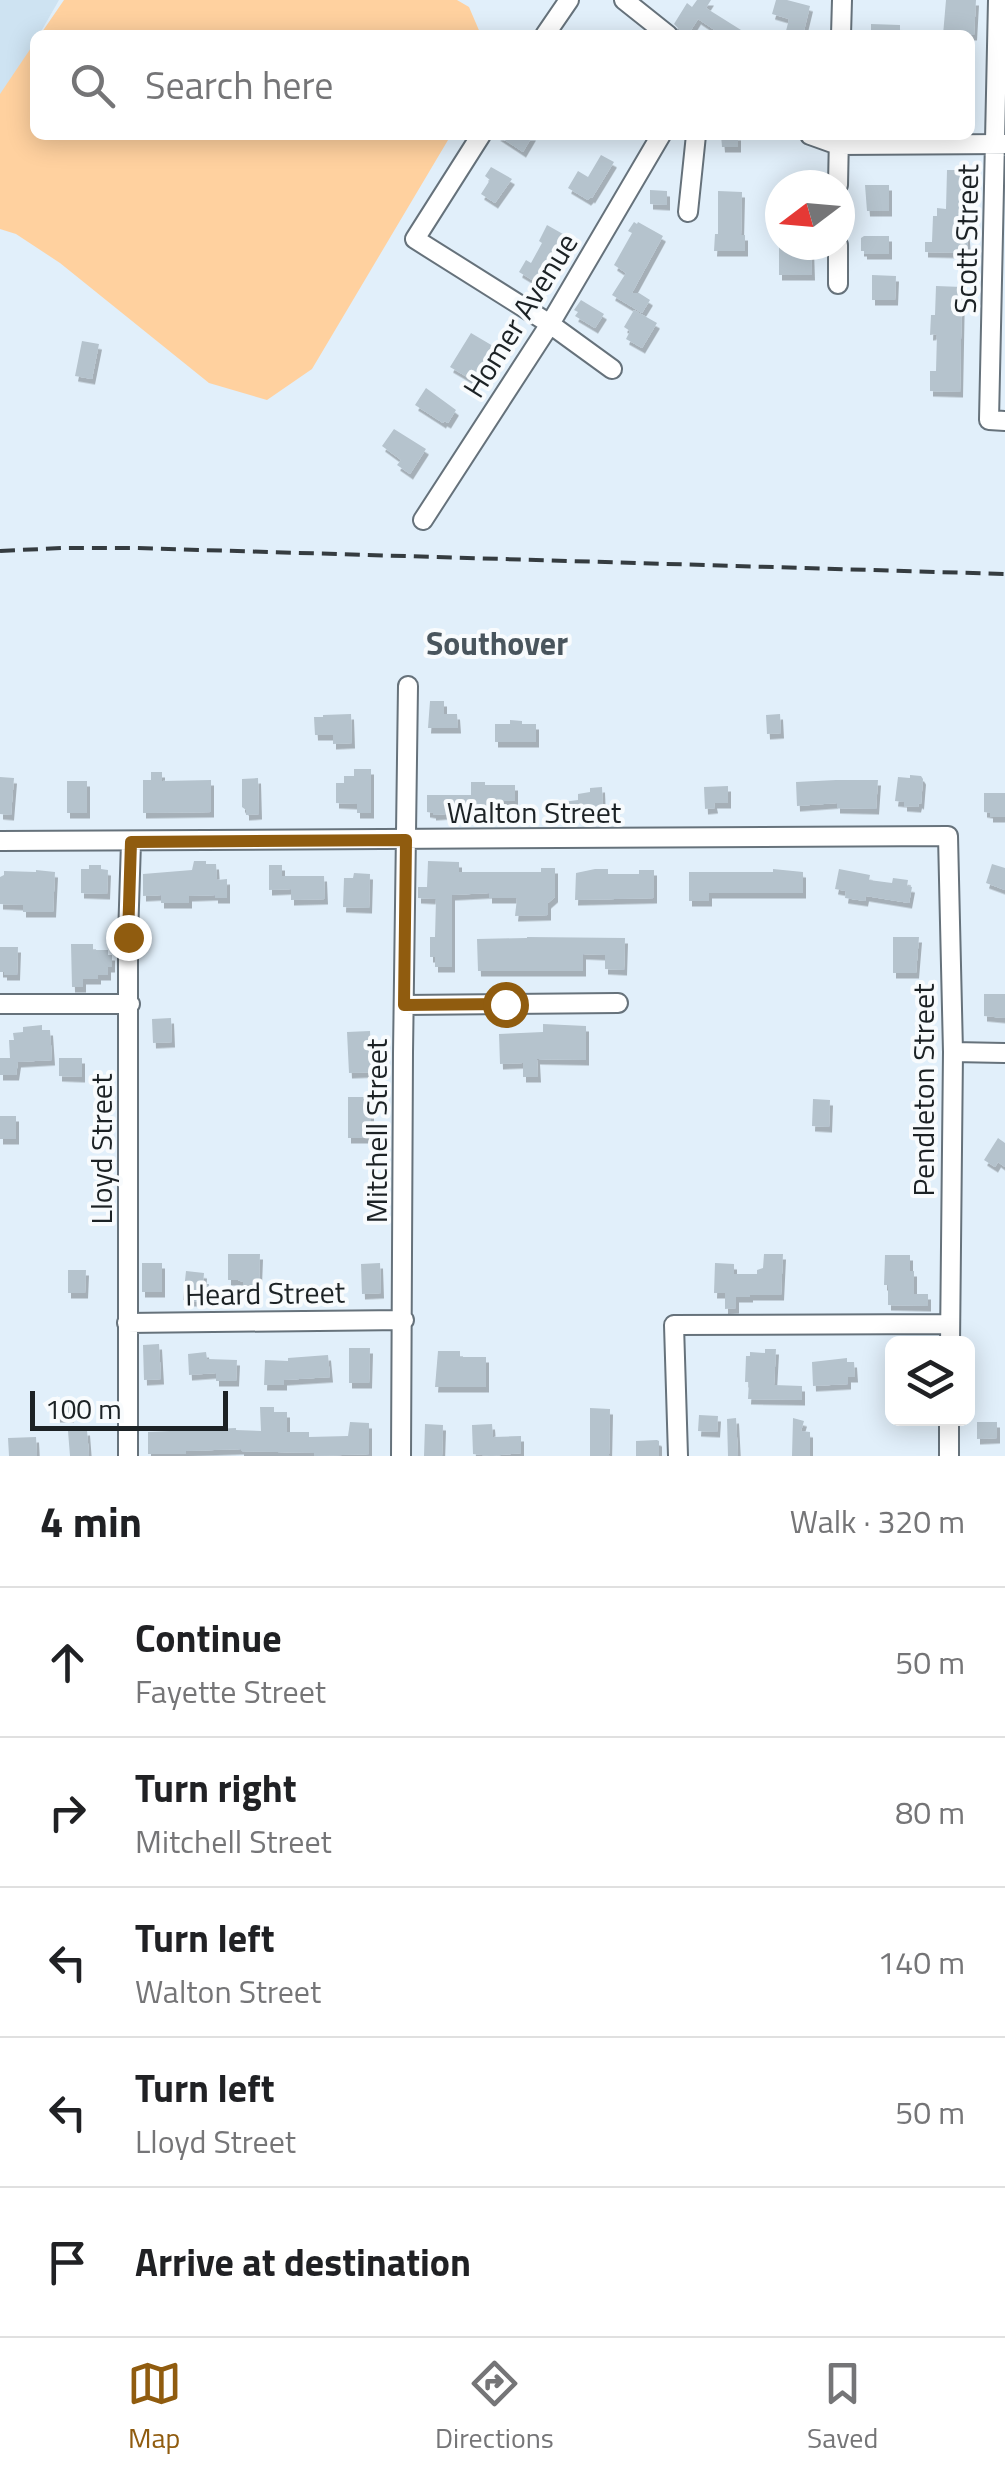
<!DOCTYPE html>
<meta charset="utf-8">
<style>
body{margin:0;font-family:"Titillium Web",sans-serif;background:#f2f2f2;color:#202124}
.controls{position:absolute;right:30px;bottom:30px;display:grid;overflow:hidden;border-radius:15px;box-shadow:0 5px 25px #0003}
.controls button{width:90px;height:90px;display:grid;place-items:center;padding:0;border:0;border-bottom:2px solid #e0e0e0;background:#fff;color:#202124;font:50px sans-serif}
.compass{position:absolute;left:765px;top:170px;width:90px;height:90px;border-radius:50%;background:#fff;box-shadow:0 5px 25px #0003;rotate:254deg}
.scale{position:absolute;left:30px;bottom:25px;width:198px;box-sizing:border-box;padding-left:10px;border:5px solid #1c2225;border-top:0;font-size:28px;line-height:35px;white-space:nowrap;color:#1c2225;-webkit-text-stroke:8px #f8fbfd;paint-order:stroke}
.stop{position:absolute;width:30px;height:30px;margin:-22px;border:8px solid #905c0f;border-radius:50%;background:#fff}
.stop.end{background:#905c0f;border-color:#fff;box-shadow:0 2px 10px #0008}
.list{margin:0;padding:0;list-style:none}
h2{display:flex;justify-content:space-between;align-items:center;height:130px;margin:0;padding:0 40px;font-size:42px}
h2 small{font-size:32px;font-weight:400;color:#757577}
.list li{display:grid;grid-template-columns:65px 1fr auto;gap:30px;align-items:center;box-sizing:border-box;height:150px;padding:0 40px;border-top:2px solid #e0e0e0}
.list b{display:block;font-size:38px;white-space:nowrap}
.list p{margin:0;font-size:32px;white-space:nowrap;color:#757577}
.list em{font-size:32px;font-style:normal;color:#757577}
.icon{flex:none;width:55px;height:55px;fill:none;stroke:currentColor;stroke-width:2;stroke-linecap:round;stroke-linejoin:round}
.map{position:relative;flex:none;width:1005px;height:1456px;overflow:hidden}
.search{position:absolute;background:#fff;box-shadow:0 5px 25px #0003;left:30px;right:30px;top:30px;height:110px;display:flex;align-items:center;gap:25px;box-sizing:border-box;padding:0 35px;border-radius:15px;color:#757577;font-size:38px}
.sheet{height:880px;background:#fff}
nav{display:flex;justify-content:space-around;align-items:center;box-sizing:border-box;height:140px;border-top:2px solid #e0e0e0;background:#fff;font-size:28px;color:#757577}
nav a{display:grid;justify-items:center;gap:5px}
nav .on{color:#905c0f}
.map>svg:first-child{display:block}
.built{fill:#cee3f2}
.green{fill:#ffd19f}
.building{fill:#b5c3cd;filter:url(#shadow)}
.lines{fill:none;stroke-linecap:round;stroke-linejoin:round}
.minor-casing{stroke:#66727b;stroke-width:22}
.minor{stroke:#fff;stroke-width:18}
.rail{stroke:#353c40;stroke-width:4;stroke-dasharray:15 8;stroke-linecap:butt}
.route{stroke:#905c0f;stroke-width:12}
.labels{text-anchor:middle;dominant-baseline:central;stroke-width:8;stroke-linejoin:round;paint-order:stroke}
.street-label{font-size:30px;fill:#1c2225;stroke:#f8fbfd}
.neighbourhood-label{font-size:32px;font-weight:bold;fill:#49555d;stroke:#f8fbfd}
</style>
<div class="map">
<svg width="1005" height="1456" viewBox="0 0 1005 1456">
<defs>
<filter id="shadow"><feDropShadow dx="3" dy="5.5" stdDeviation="0" flood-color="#0004"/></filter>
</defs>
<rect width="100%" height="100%" fill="#e1effa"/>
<path class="built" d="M0 0H59L39 35H35V42L0 103Z"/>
<path class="green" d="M64 0H457L469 7 481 35H40Z
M35 42V135H451L312 369 267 400 209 383 60 263 16 234 0 229V94Z"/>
<path class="building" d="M697 0H711L706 8 749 35H713L716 31 698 19 688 35 679 29 674 24 687 3 692 7Z
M776 0H787L810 6 803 35H785L789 19 772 14Z
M946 0H976L974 35H943Z
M871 24 900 25V35H871Z
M497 135H533L523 152Z
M721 135H738V147H722Z
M601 155 614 162 592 198 591 197 588 200 568 188 578 171 588 177Z
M491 167 512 179 495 203 481 194 490 180 485 176Z
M947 170H963L968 253 925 252V242H932L933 216H937V208L946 209Z
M865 185H889V211H867Z
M650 190 667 191V205L650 204Z
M718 191 742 192 741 235H745V251H714L715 234H718Z
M634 222 637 224 638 222 663 236 632 293H639L650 300 642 313 612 295 626 273 614 265 632 233 628 231Z
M547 225 570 238 542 286 519 272 526 260 531 263 542 243 539 241Z
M864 236H889V254H864V251H861V238Z
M779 245H811L812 275H779Z
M872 275 896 276 895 300H872Z
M936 286 962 287 960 392 930 391V371H936L937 334 930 335 931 315H935Z
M581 300 604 314 595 328 575 316 578 312 574 310Z
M634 310 657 323 642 348 626 339 630 331 624 327Z
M471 333 493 346 474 381 450 367Z
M82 341 99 344 92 379 75 376Z
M426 388 456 410 448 423 444 421 443 423 415 405Z
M394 429 426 449 410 474 397 465 401 460 382 446Z
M430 701H444V714H457L458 728H428Z
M351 714 352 743 333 744V735H315L314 717H323V715Z
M780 714 781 733 767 734 766 715Z
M510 720 522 721V724H536V742H495V724H510Z
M354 769H371V813H357V804L336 803V783H344V776H354Z
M151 772H162V781L211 780V812L143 813V780H151Z
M910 775 921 776 923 779 921 804 919 803 918 807 904 806V802L895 801 898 777 910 778Z
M0 777 14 778 11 815 0 814Z
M258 778 259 814 246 815V810L242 807V779Z
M836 780H878L876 809 837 808V803L797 806 796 782Z
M67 781H87V813H67Z
M471 782H485V785H515V801H502V810H488V806H459V813L433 815V813L427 812V795H471Z
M728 786V803H714L715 808 705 809 704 787Z
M602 787 603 811H556L555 803 578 800V794L590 792V788Z
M984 793H1005V817H990V813L984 812Z
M194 861H206V864H216L217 880 227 879V898H215V895L189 896V903H161V895L143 896V874L192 870Z
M428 861 459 862V872H541V868H555V897L548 903V915L515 916 517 898H489V893L452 895V967H435V957H430V937H435L436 899 418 898V887H427Z
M992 864 1005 868V890L986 883Z
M89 865H101V869L108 870 107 894 81 893V869H89Z
M269 865H282V876H324L325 899 291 900V889L269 890Z
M595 869H608V874H639V870H654V898L575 900 576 873Z
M773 869 803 872V893H709V901H689V872H773Z
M839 869 870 875 869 880 892 883 893 878 908 880 907 886 912 887 909 903 866 896 865 901 845 898 846 891 835 889Z
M36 870 55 872 53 912H23V905L0 904V877L4 875V871L36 872Z
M354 873 370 874 369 908 343 907 344 878H353Z
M527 937 625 938 624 970 605 969V955L583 954V971H478L477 939 527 938Z
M893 937H919L916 973H893Z
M71 944H93V950H108V955H112V967H108V975H98V979H83V987H72Z
M0 947H18L17 975H4V972H0Z
M984 994H1005V1018L984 1016Z
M171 1018 172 1042 153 1043 152 1019Z
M543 1024 586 1026V1060L537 1059 538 1077H523V1063L500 1064 499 1034 543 1032Z
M42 1025V1030H50L52 1060 18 1062 16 1075H0V1058H10L9 1040H14L13 1033 23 1032V1027Z
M370 1031 372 1072 349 1073 347 1032Z
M59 1058H82V1077L59 1076Z
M348 1097H371V1138H348Z
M813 1099 830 1100 829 1127 812 1126Z
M0 1116H16V1139H0Z
M998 1138 1005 1143V1167L998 1162 995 1167 984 1160Z
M228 1254H260L259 1280H257V1285H243V1282L238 1280H228Z
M764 1254H783L781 1295H750V1297H736V1308L725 1309V1293H714L715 1263 734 1264V1274H757V1270L763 1268Z
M885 1255H910V1271H914V1294H928V1306L888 1305V1285H884Z
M142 1263H162V1292H142Z
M380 1263 381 1293 362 1294 361 1264Z
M68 1270H86L85 1293H68Z
M186 1271 204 1273 203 1284H209L208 1300 202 1299V1302L183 1300Z
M159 1344 161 1379 144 1380 143 1345Z
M349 1348H370L369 1383H349Z
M765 1349H776L774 1385 802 1386V1400L748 1399 749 1382H745L746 1356H750V1352L765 1353Z
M438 1351H460V1357H486V1387H435Z
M206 1352 207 1359 237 1360 236 1381H216V1373L189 1375 188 1354Z
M328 1355 330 1377 284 1380V1385H264L265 1360 288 1361V1358Z
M847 1358V1362H854L855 1377H848V1384L813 1386 812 1362Z
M55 1405H72L71 1417H55Z
M260 1407H274V1412H287V1432H309V1437L348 1436 350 1422 369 1423V1454L314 1456V1453L241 1451V1449L186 1451V1454H148V1432L236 1428V1430L261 1431Z
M590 1408 610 1409 609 1456H590Z
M699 1415 718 1416 717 1432 698 1431Z
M736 1418 738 1456H728L727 1419Z
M793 1418 804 1421 801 1431 810 1432V1456H792Z
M977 1422H997V1438L977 1439Z
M425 1424 443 1425 442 1456H424Z
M492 1424 493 1437 521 1436V1453L491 1456 473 1454 472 1425Z
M87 1430 89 1456H70L68 1431Z
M36 1437 37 1456H9L8 1438Z
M657 1440 659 1441V1456H636V1441Z"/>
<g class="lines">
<g class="minor-casing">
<path id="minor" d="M624 0 668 35
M998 0 989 420 1005 421
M545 35 569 0
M841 35 842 0
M481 135 415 239 550 324 612 369
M810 135 838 145 1005 144
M838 185 839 135
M688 212 696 135
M838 284V245
M423 520 550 324 661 135
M0 841 948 836 953 1052 950 1344
M0 1004H130
M404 1005 618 1003
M953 1052 1005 1053
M127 1323 404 1320
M128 1456V937L131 842
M401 1456 403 1053 408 686
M678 1456 674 1325 950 1324
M949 1456V1418"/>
</g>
<use href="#minor" class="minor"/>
<path class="rail" d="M0 551 61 548H134L1005 574"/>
</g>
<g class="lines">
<path class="route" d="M128 937 131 842 406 840 404 1005 505 1004"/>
</g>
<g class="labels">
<g class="street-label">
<text transform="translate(966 239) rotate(-89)">Scott Street</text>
<text transform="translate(520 315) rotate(-58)">Homer Avenue</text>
<text x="534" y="812">Walton Street</text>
<text transform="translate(923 1090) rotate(-90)">Pendleton Street</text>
<text transform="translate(376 1131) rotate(-90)">Mitchell Street</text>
<text transform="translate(101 1149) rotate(-90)">Lloyd Street</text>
<text transform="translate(265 1293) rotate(-1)">Heard Street</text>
</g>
<g class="neighbourhood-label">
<text x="497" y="643">Southover</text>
</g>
</g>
</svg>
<div class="controls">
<button><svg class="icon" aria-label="layers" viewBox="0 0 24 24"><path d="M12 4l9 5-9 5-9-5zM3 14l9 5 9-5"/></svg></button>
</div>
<svg class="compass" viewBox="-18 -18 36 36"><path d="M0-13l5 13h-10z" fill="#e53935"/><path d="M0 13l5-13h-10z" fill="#757577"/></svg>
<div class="scale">100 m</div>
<div class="stop" style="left:505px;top:1004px"></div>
<div class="stop end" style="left:128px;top:937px"></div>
<div class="search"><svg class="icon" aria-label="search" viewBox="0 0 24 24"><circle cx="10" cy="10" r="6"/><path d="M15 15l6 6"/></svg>Search here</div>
</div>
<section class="sheet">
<h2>4 min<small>Walk · 320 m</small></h2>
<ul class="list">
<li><svg class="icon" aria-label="ahead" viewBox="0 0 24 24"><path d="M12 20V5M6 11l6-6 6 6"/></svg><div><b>Continue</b><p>Fayette Street</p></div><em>50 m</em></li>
<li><svg class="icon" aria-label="right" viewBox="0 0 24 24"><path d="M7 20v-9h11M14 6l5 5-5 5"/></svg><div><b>Turn right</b><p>Mitchell Street</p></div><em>80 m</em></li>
<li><svg class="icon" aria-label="left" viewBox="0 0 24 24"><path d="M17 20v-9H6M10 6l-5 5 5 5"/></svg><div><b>Turn left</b><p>Walton Street</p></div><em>140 m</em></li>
<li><svg class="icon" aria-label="left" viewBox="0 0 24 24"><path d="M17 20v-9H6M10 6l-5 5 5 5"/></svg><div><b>Turn left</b><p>Lloyd Street</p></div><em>50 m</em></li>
<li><svg class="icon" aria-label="arrive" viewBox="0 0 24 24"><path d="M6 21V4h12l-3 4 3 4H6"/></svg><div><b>Arrive at destination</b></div></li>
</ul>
</section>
<nav>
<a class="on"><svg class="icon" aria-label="map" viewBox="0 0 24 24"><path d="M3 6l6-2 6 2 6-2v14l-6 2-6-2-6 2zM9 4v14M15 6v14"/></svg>Map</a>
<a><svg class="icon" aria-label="directions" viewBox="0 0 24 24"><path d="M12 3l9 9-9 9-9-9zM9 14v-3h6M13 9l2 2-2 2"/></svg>Directions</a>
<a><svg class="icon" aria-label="saved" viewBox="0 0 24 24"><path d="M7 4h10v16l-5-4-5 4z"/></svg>Saved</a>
</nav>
